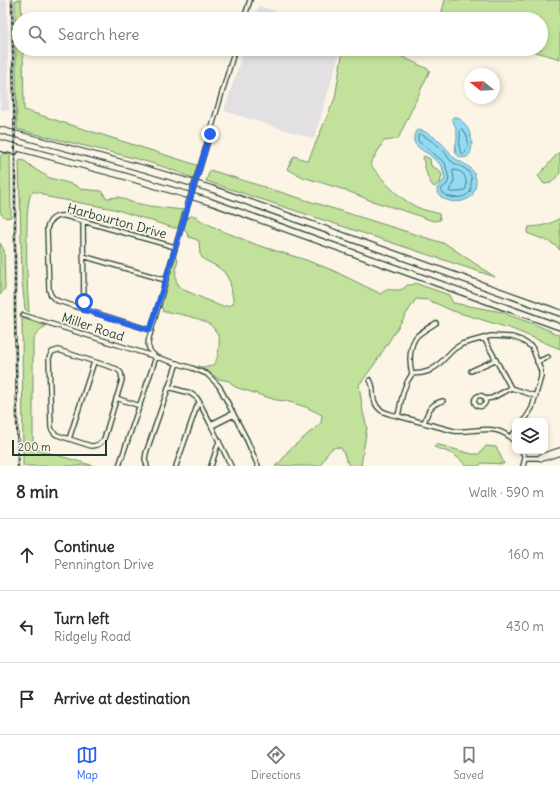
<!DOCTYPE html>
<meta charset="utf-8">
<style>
body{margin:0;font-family:Delius,sans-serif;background:#f2f2f3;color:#2b2b33}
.controls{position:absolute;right:12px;bottom:12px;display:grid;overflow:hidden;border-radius:8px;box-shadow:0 2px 6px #0003}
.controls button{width:36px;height:36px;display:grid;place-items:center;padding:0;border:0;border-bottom:1px solid #e1e1e2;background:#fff;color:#2b2b33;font:20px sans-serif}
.compass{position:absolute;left:464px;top:68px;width:36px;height:36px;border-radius:50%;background:#fff;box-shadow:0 2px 6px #0003;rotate:288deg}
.scale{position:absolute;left:12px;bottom:10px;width:95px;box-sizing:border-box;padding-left:4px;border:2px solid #1f3d34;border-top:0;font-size:11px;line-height:14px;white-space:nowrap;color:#1f3d34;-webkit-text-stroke:3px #fcf5e5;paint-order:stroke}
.stop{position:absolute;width:12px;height:12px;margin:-9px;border:3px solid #2563eb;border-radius:50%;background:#fff}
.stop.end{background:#2563eb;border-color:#fff;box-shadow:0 1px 4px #0008}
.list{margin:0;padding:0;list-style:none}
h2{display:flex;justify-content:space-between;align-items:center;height:52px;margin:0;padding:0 16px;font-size:17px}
h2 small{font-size:13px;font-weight:400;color:#7c7c81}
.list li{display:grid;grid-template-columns:26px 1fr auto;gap:12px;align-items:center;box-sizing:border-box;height:72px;padding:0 16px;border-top:1px solid #e1e1e2}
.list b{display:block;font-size:15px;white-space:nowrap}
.list p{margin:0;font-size:13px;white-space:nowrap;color:#7c7c81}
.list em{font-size:13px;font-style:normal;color:#7c7c81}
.icon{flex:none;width:22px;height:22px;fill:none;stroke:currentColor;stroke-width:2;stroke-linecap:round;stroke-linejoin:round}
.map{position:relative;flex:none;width:560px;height:466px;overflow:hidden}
.search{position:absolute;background:#fff;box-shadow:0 2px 6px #0003;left:12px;right:12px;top:12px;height:44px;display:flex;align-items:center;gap:10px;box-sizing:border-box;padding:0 14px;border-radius:22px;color:#7c7c81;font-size:15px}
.sheet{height:268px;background:#fff}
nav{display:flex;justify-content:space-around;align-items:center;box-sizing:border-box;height:56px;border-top:1px solid #e1e1e2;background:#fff;font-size:11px;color:#7c7c81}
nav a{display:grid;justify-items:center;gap:2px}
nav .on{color:#2563eb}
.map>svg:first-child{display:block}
.built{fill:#e3e0e4}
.green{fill:#c2e29b;stroke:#709068}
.water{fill:#92dbf3;stroke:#649ca7}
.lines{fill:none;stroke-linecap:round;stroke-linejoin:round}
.shore{stroke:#4d7c80;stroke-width:1}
.stream{stroke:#649ca7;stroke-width:1}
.minor-casing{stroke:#1f3d34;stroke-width:6}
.highway-casing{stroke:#1f3d34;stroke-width:8}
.minor{stroke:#fcf5e5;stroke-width:3.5}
.highway{stroke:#fcf5e5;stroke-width:5.5}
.rail-casing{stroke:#1f3d34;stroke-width:2.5}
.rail{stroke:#fcf5e5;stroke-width:1;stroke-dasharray:3;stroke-linecap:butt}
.minor-bridge-casing{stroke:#1f3d34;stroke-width:6;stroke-linecap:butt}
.minor-bridge{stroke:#fcf5e5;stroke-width:3.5}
.route{stroke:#2563eb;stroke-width:5}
.labels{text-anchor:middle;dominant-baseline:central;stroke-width:3.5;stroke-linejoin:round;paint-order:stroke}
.street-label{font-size:13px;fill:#1f3d34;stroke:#fcf5e5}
</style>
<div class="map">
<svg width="560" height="466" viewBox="0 0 560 466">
<rect width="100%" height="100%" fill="#fcf5e5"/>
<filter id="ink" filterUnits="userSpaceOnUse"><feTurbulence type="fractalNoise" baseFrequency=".025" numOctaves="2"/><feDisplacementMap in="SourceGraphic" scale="8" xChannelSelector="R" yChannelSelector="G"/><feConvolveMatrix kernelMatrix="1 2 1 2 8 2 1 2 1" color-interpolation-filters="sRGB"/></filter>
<g filter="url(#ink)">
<path class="built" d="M0 0H7L9 111 0 109Z
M259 6 300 19H254Z
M244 49H341L314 139 224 111Z"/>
<path class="green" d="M15 0H21L22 19H19V49H23L24 110 197 165 193 179C184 175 176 171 167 168 118 152 67 143 17 129Z
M445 0H560V59L526 49H541V19H440Z
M343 49H386L430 70 398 139 384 141 370 164C385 183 401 202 424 210 429 211 434 212 439 214L440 220 433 221 411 213 372 201 345 190 303 177 287 169 294 156 308 161 335 98Z
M560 152V173L551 183 544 184 538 176 558 153Z
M3 153 10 154 11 217 6 218 0 213V157Z
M424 156 430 159 431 166 439 170 442 175 440 183 434 187C427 180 425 168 423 158Z
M22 160 26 162 36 170 50 178 75 185 81 189 102 191 106 198 119 197 131 202 149 206 183 210 178 228H174L114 209 48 197C42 193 37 190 31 193 27 205 27 217 27 230 26 257 27 284 29 312L25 309 22 281 19 161Z
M210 170 446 244 495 277 206 181Z
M191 216H196L200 220 218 229 257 245 306 260 332 270 381 294C389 284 399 296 407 285H412L415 283 449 295 453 303 491 310 503 312 511 316 534 324 560 335V349L512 329 453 311 428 300 416 299 396 330 374 365 359 385 363 412 367 427 361 466H350L348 464 342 449C331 442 325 458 320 466H275L282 460 288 451 321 423 322 415 306 407 286 401 276 400 235 387 229 381 219 379 198 366C201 367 205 368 208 367 217 366 218 355 219 347 219 343 220 339 218 335 216 331 212 326 208 323 202 319 171 311 163 312L161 303 173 258 175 257 178 259C176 269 173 280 180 288L220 306H229L233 304V299L230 282 225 273 218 267 203 259 200 254 199 241 195 239 189 237 184 228 187 219Z
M560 218V250C555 242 536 237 527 233L529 227C542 226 549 225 560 218Z
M0 243 4 250 5 288 0 295Z
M22 318 46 326 41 329 33 339V448L94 466H83L80 465V466H23Z
M436 444 472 454H479L486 446 496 447 501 457 504 464 482 463 479 466H465C460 455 445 451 434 447Z"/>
<path class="water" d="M453 117C458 117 460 119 464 123 467 127 470 132 471 137 473 144 472 161 461 157 458 156 457 155 456 153 454 148 457 142 457 137 457 131 455 124 452 119Z
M418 130C428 130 445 145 450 153 458 165 475 163 476 181 476 185 475 190 473 194 466 206 437 204 437 188L445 179 442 166C439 163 436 161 433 158 428 152 416 149 414 141 413 138 415 134 416 131Z"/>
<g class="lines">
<path class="shore" d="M462 129C469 134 470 147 464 154L461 153C458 148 461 137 460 131Z
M420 134C427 137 438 145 443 150 446 153 447 157 450 160 455 165 463 166 468 171 471 175 472 179 471 183 471 186 471 189 470 192 464 200 444 200 441 189L447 184 449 179 445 163 418 141V136Z
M454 170C465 171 467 178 466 189L460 192H451L449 191 454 181 453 172Z"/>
<path class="stream" d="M235 421 256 466"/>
<g class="minor-casing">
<path id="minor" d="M244 19 250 0
M198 174 235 49
M83 221 84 310
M83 256 165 280
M23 315 156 357 192 368 207 374 219 386 247 440 258 466
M150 330 58 301C52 298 50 295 49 289L47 229C49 220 55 215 65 216L175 247
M484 338 511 388 536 396
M58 350 117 369 121 373 122 380 104 439C101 444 97 446 91 446L57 435 54 433 51 428 49 358 52 352Z
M154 355C148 350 147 345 149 338L188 204
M537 362 548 357
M471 371 495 360
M412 374 422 373 429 371 437 366 454 349 462 344 491 336 512 337 521 340 532 347 541 371V377L532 408 524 421
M370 380C373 385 373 388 373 393 374 410 383 413 398 416L454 431C478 433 496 421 515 442
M168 387 190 393 197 398 210 423 231 466
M474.5 401a5.5 5.5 0 1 1 11 0a5.5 5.5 0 1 1-11 0Z
M116 398 140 406
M486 399 492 398 511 388
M398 416C402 399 402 388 412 374 409 363 409 345 417 336 422 331 430 327 436 323
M424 423C428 411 430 404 443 401
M211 424 233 413
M212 426 234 415
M510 437 515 432
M69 439 94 362
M522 451 525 458 523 466
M525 458H539L542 459 560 453
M539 458 541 456 560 450
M119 466 156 357
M147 466 145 459 146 453 177 363
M176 466 197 406 200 402
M211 466 219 441"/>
</g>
<g class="highway-casing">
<path id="highway" d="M0 130 145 169 212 189 560 313
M0 143 124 176 211 202 560 327
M0 148 15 151"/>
</g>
<use href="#minor" class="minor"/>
<use href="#highway" class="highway"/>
<g class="rail-casing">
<path id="rail" d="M12 0 15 155V313L18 466"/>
</g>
<use href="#rail" class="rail"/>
<g class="minor-bridge-casing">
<path id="minor-bridge" d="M188 204 198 174"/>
</g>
<use href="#minor-bridge" class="minor-bridge"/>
</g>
</g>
<g class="lines" filter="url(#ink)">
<path class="route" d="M84 302V310L150 330 210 134"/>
</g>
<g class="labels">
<g class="street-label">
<text transform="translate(117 221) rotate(15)">Harbourton Drive</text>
<text transform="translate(93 327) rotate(18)">Miller Road</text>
</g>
</g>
</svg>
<div class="controls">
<button><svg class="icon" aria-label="layers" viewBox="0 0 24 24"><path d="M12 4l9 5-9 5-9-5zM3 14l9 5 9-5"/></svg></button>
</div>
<svg class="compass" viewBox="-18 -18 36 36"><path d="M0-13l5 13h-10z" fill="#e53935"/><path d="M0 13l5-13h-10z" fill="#7c7c81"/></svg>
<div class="scale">200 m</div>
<div class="stop" style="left:84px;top:302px"></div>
<div class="stop end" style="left:210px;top:134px"></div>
<div class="search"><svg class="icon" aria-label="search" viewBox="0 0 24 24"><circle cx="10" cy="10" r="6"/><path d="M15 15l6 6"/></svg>Search here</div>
</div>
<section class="sheet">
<h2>8 min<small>Walk · 590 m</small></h2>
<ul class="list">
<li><svg class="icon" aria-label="ahead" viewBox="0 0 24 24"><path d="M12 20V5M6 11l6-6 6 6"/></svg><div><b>Continue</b><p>Pennington Drive</p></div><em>160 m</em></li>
<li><svg class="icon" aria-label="left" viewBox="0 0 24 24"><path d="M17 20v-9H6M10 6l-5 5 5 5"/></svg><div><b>Turn left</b><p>Ridgely Road</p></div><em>430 m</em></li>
<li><svg class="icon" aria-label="arrive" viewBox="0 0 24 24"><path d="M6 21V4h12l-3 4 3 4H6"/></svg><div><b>Arrive at destination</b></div></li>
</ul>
</section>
<nav>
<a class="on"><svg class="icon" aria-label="map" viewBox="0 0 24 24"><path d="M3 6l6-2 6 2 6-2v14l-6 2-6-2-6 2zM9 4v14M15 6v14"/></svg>Map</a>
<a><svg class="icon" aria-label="directions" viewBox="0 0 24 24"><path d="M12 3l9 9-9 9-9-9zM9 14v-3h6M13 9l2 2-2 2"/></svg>Directions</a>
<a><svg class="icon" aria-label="saved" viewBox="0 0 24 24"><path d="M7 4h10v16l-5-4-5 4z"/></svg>Saved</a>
</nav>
